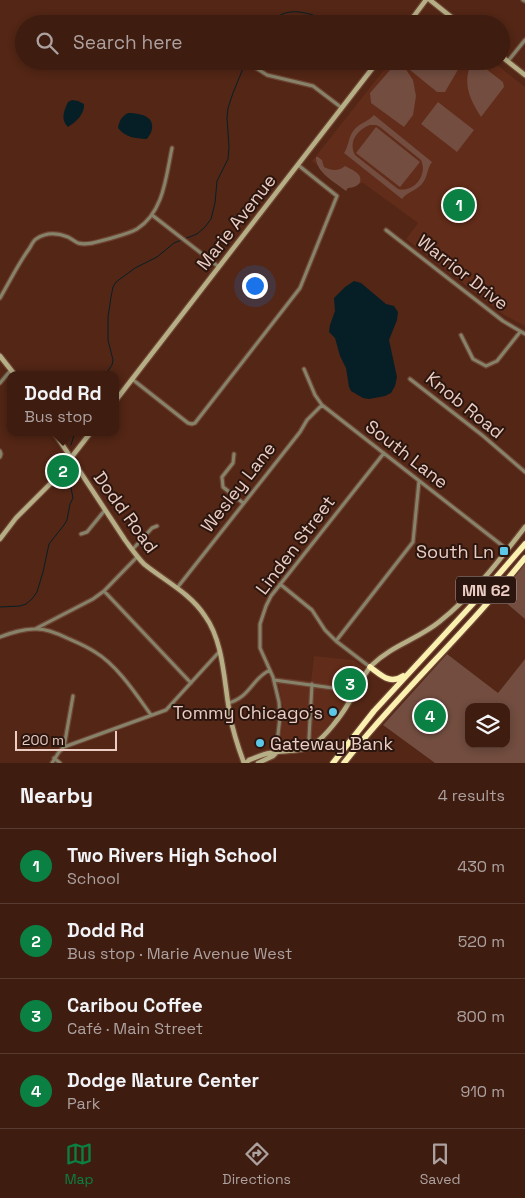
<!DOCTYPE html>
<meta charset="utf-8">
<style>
body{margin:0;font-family:"Space Grotesk",sans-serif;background:#49291e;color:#f1f3f6}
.controls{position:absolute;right:15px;bottom:15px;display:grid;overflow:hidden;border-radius:10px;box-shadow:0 2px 8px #0003}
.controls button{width:45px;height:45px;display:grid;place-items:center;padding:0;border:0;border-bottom:1px solid #573a30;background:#3e1c10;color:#f1f3f6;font:25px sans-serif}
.scale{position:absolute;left:15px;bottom:12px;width:102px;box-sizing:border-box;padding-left:5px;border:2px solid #ebcdc3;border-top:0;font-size:14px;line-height:18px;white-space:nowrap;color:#ebcdc3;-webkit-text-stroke:4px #2b160f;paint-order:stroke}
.you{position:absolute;left:254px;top:285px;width:18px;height:18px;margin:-12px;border:4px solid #fff;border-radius:50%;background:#1a73e8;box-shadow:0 0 0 8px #1a73e833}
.badge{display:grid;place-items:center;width:32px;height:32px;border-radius:50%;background:#0b8043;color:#fff;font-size:16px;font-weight:700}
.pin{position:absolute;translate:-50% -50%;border:2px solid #fff;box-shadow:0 1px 5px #0006}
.popup{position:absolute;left:7px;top:371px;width:112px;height:65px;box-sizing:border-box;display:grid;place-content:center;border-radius:10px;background:#3e1c10;filter:drop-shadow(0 1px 4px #0005);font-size:16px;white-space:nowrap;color:#ada19f}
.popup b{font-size:19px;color:#f1f3f6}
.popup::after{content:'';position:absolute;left:50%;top:100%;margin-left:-10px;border:10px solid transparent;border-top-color:#3e1c10}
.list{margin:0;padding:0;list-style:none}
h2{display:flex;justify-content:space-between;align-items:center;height:65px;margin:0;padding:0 20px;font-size:21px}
h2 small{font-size:16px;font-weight:400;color:#ada19f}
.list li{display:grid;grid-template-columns:32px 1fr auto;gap:15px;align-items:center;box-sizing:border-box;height:75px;padding:0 20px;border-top:1px solid #573a30}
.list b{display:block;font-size:19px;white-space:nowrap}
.list p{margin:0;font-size:16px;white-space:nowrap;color:#ada19f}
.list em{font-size:16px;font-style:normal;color:#ada19f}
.icon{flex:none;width:28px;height:28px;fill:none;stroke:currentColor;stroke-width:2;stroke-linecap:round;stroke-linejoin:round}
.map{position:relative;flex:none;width:525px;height:763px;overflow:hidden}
.search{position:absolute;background:#3e1c10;box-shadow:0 2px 8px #0003;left:15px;right:15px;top:15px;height:55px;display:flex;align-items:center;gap:12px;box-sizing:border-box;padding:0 18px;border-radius:28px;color:#ada19f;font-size:19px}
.sheet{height:365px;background:#3e1c10}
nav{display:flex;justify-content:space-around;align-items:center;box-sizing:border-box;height:70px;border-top:1px solid #573a30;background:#3e1c10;font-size:14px;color:#ada19f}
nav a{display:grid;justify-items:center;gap:2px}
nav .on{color:#0b8043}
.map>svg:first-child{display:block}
.built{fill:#612c19}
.green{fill:#724d40;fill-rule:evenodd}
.water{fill:#061f26}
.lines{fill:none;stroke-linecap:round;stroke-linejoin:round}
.stream{stroke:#061f26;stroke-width:1}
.street-casing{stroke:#6e4434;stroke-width:5.5}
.secondary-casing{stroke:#6e4434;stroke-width:7}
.highway-casing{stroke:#6e4434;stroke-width:8}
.street{stroke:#87836a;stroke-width:3}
.secondary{stroke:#b6af86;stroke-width:4.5}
.highway{stroke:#faf0b0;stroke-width:5.5}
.poi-dot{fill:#5cc7e7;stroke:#2b160f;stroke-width:2}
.labels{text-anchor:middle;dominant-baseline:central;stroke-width:4;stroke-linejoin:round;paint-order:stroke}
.shield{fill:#2b160f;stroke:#b1968d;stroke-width:1}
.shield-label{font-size:16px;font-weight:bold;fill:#ebcdc3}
.street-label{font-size:18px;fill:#ebcdc3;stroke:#2b160f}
.poi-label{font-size:18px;fill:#ebcdc3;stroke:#2b160f;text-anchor:end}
</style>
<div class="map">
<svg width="525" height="763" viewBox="0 0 525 763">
<rect width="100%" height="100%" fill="#532615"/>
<path class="built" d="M391 61H492L525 87V326L504 315 406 239 418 223 363 183 346 187 312 161Z
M314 656 353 660 365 668 344 705 318 738 306 745 280 748 283 706 277 677 311 681Z"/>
<path class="green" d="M399 61H463L445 92H437Z
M472 61 477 62 503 82 504 87 481 117C469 98 462 83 472 61Z
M397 62 405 68 413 80 416 96 413 115 404 127 371 103 370 93Z
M438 102 474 130 457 152 421 124Z
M374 115 432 162C427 168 428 177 422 184 416 191 407 192 402 199L344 153C349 146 348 137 354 130 359 123 368 122 374 115ZM370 125H376L380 127 421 160C428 175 414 193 398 189L355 155C348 142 357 130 370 125Z
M376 127 420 162 400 187 356 153Z
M316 157H318L322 160 324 167C332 171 339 171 345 166 349 168 356 171 359 175 364 184 355 188 348 188L346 191C336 183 315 172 316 157Z
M525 564V619L499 597Z
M447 654 498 693 525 659V763H435L383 725ZM469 707H506V744H469Z"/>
<path class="water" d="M72 100 78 101 84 104C85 114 76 122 68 127 60 119 64 111 68 102Z
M128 113C137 113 154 115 152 128 152 132 149 136 147 139 135 138 126 138 118 128 119 121 122 116 128 113Z
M354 281 361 283 386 304 394 306 398 312 397 320 389 340 397 377 395 386 391 393 385 396 369 399 363 398 351 391 349 387 346 368 340 356 335 338 329 332 330 325 335 311 334 298 345 287Z"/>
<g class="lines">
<path class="stream" d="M269 24C286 5 304 12 325 19
M105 375 112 365 113 360 108 340V317L111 297 113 287 116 282 135 268 157 257 174 243 197 234 205 227 211 219 215 203 217 181 228 159 229 147 227 118 228 108 233 93 246 61
M71 445 75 432
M0 607 20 606 26 604 32 599 37 592 43 572 49 544 64 525 67 520 70 504 73 498 69 478"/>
<g class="street-casing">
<path id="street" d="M523 0 525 1
M508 61 525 40
M256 68 267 75 313 86 342 108
M152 215 219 267
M386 230 503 321 525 334
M0 298C10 281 18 264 29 249 31 246 33 241 36 239 46 232 58 233 68 237 72 239 75 242 78 243 88 246 99 241 108 239 118 236 128 234 137 229 164 212 166 176 172 148
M461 335 473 359 486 366 497 361 520 332
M304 369 315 395 322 405 508 550
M132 379 188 423 192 424 195 423 300 288 337 196 298 165
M410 379 482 435 525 472
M0 383 11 370
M0 451 1 454 0 457
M234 454 233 463 222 477 223 487 243 503
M81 534 87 532 105 510
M132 550 152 528 157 526
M280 584 312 610 325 630 336 641 370 667
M177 588 300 432 307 420 322 405
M104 591 191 683
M37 628 93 599 104 591 137 557
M0 637C11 633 22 629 34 629 45 628 57 633 67 638 76 642 86 646 95 652 117 665 136 694 151 715
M336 641 413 542 419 481
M274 680 355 691
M228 703C250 698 252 678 270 670
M311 746 309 738 312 684
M64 747 73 696
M276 752 280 717 279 702 273 677 260 648V624L266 606 271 596 384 453
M54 758 60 763
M52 763 59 752 64 747 166 710 219 652"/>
</g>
<g class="secondary-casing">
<path id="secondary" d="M430 0 460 24
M408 24 426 0
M501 56 525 75
M0 356 15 375
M116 400 378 61
M54 432 125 540C131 548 137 557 144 564 165 581 190 593 205 616 224 642 224 684 230 715 233 732 238 747 244 763
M0 539 16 518 53 481 91 432
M246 763 249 760C255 758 263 754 270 753 284 750 301 753 314 744 325 737 341 716 348 704 357 691 361 677 372 665 391 646 418 639 439 622 472 596 499 561 525 527
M258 763 273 756 276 753"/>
</g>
<g class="highway-casing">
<path id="highway" d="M370 667C381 675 390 685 403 676
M333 763 374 711 480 596 525 544
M344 763C387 708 437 660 483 608 497 592 511 575 525 558"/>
</g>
<use href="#street" class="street"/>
<use href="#secondary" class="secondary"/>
<use href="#highway" class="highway"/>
</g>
<g class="poi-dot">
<rect x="499" y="546" width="10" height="10" rx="2.5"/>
<circle cx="333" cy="712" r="5"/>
<circle cx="260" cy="743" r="5"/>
</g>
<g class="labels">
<rect class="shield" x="456" y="576.5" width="60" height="27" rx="4"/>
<g class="shield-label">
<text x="486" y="590">MN 62</text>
</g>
<g class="street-label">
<text transform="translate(236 222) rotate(-52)">Marie Avenue</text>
<text transform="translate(463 272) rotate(38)">Warrior Drive</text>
<text transform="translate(465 405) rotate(39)">Knob Road</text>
<text transform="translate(407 454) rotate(38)">South Lane</text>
<text transform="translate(238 487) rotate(-52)">Wesley Lane</text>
<text transform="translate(126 512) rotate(54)">Dodd Road</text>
<text transform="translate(295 545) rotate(-53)">Linden Street</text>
</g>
<g class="poi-label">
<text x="494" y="551">South Ln</text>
<text x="323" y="712">Tommy Chicago's</text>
<text x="270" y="743" text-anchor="start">Gateway Bank</text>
</g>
</g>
</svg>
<div class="controls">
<button><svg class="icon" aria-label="layers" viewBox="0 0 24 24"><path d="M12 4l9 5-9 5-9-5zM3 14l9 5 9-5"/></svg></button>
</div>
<div class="scale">200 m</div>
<div class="you"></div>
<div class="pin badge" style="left:459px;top:205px">1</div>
<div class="pin badge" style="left:63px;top:471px">2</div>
<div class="popup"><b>Dodd Rd</b>Bus stop</div>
<div class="pin badge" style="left:350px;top:684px">3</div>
<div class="pin badge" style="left:430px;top:716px">4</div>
<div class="search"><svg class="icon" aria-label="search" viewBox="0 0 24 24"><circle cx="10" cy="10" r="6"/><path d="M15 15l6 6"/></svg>Search here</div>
</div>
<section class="sheet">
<h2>Nearby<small>4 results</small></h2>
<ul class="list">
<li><span class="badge">1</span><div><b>Two Rivers High School</b><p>School</p></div><em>430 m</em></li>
<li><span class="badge">2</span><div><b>Dodd Rd</b><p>Bus stop · Marie Avenue West</p></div><em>520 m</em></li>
<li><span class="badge">3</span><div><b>Caribou Coffee</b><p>Café · Main Street</p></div><em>800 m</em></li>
<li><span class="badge">4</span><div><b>Dodge Nature Center</b><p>Park</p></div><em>910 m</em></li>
</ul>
</section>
<nav>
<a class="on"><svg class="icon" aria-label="map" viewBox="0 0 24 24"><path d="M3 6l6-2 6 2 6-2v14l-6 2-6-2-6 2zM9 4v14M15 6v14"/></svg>Map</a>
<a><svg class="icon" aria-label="directions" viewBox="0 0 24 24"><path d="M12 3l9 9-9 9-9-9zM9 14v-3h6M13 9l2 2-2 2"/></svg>Directions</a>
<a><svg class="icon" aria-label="saved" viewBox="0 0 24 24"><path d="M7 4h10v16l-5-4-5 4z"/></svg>Saved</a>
</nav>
